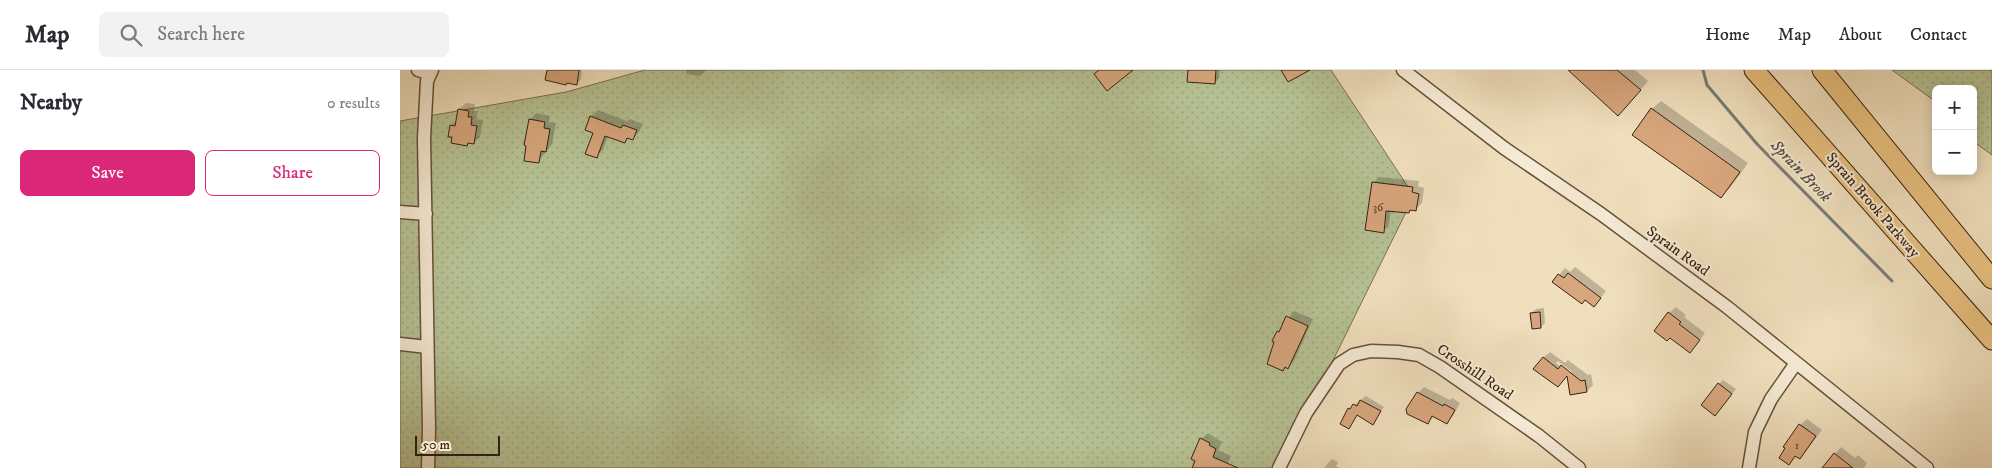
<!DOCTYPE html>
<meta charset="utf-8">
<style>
body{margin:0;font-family:"IM FELL DW Pica",serif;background:#f2f2f3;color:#2b2b33}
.controls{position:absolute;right:15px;top:15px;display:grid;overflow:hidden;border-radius:8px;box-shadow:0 2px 12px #0003}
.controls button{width:45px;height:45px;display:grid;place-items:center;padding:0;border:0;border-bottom:1px solid #e1e1e2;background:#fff;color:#2b2b33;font:25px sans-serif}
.scale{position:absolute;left:15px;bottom:12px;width:85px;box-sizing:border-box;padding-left:5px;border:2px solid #382110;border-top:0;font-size:14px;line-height:18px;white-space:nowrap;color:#382110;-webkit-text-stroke:4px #f5ead4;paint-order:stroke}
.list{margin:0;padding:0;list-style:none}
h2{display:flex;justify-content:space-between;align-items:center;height:65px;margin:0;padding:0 20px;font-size:21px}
h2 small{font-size:16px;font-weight:400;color:#7c7c81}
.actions{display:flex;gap:10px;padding:15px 20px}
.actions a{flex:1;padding:11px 0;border:1px solid #db2777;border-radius:8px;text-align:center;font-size:18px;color:#db2777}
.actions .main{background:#db2777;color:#fff}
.icon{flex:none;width:28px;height:28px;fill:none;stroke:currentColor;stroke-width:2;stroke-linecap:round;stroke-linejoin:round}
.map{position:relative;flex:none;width:1592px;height:398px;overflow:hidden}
header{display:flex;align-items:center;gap:30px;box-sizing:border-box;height:70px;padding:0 25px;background:#fff;border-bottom:1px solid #e1e1e2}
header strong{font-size:24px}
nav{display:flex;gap:28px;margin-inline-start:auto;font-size:18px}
.search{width:350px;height:45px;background:#f2f2f3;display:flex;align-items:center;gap:12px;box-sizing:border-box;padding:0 18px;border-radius:8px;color:#7c7c81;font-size:19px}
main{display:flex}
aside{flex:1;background:#fff}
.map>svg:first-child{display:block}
.grass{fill:url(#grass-dots);stroke:#777252}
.shadow{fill:#0003;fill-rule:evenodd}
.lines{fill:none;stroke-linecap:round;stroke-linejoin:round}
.stream{stroke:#777c78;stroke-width:3}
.building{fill:#d8a67d;stroke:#382110}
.minor-casing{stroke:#66503b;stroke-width:15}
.highway-casing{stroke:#382110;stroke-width:21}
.minor{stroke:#f5ead4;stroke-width:12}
.highway{stroke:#e8c07e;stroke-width:19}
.labels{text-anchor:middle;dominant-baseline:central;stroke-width:4;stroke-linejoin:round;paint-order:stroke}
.number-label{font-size:12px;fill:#60422b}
.street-label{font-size:15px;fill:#382110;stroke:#f5ead4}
.water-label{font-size:16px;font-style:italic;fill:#584f44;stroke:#f5ead4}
</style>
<header>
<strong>Map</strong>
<div class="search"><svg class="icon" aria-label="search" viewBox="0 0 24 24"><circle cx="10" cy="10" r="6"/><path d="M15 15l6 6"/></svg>Search here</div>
<nav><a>Home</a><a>Map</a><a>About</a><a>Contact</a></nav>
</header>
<main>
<aside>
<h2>Nearby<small>0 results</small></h2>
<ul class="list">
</ul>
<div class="actions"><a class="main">Save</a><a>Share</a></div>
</aside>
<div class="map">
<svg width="1592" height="398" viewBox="0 0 1592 398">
<defs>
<pattern id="grass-dots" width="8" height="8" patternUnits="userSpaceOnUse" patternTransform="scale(1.25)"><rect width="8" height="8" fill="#b6c294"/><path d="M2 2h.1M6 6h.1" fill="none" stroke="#9da67f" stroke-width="1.8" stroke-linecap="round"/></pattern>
</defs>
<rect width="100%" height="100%" fill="#f0dfbd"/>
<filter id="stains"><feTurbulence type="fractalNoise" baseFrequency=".004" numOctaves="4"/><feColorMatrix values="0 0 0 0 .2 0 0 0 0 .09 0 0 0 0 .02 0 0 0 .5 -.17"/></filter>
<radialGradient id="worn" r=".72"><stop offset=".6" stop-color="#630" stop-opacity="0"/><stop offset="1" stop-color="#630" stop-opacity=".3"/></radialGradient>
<path class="grass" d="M245 0H931L1014 126 880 398H0V51L166 22Z
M1492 0H1592V85L1573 71V19H1536V32Z"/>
<path class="shadow" d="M148 0H182L181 9 177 14Z
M286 0H306L300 6 286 4Z
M789 0H820L819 8 815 13Z
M1170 0H1235L1248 11 1227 36Z
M1261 31 1348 93 1330 118 1321 126 1252 39Z
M66 33 75 34 74 41H78L76 49 83 50 80 67 73 73 69 72 67 75 53 66 51 56 58 49 59 39Z
M198 40 227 51 230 49 243 54 239 62 233 68 229 67 224 72 208 66 203 80 196 86 195 62 187 59 191 46Z
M136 43 150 46 149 52 156 53 152 74 138 92 130 50Z
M979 107 1019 111 1018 116 1024 118 1022 133 1016 139H1012L1009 142 991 140 989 155 983 161 973 113Z
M1175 197 1206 221 1200 229H1186L1159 205 1165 198 1170 202Z
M1276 237 1286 245 1284 247 1305 263 1296 275 1269 243Z
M1144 238 1145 253 1141 257 1131 243 1136 239Z
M894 241 913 249 894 291 883 300 878 262Z
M1150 282 1165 293 1168 290 1188 305 1191 304 1193 315 1187 321 1168 304 1164 308 1143 288ZM1158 291 1172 302 1170 304 1156 293Z
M1323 310 1336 319 1315 345 1319 314Z
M1024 317 1050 330 1052 328 1060 333 1053 346 1047 352 1034 346 1027 353 1018 323Z
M966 326 984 337 973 353 958 344 949 357V339Z
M1407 349 1422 360 1406 381 1400 388 1397 385 1389 394 1400 355Z
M808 363 822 372 818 380 831 386 826 398H799L801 369Z
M1441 377 1455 388 1458 385 1467 393 1464 398H1423Z
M932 389 938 392 936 396 939 398H924Z"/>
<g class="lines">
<path class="stream" d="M1303 0 1307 15 1357 74 1492 211"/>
</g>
<path class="building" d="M147 0H179L177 15 167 13 166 15 145 10Z
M699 0H733L707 21 694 4Z
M788 0H816L815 14 787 12Z
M881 0H910L888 12Z
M1168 0H1217L1241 20 1218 46Z
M1251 38 1340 102 1321 128 1232 65Z
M58 39 69 41 68 47H72L71 55 77 56 74 74 68 73 67 76 51 73 52 67H48L50 55 55 56Z
M190 46 221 58 223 55 237 60 233 70 227 68 225 73 205 66 197 88 185 84 193 63 185 60Z
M129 49 145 52 144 58 150 59 146 82 141 81 139 93 124 91 126 76 124 75Z
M972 112 1013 117 1012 122 1019 124 1016 141 1010 140 1009 143 986 141 984 163 965 160Z
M1168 203 1201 228 1194 237 1185 230 1182 234 1152 212 1158 204 1164 208Z
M1140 242 1141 258 1132 259 1130 243Z
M1268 242 1281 252 1279 254 1300 270 1290 283 1270 268 1267 271 1254 261Z
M886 246 908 256 888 299 885 297 883 301 867 294 874 272 872 271 877 261 879 262Z
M1143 287 1158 299 1161 295 1181 311 1185 310 1187 322 1170 325 1167 306 1158 317 1133 299Z
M1318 313 1332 324 1315 346 1301 335Z
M1017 322 1043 336 1044 334 1055 340 1047 354 1032 346 1028 354 1007 344 1006 339Z
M960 330 981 341 973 355 957 345 949 359 940 354 948 338 950 339 953 334 957 336Z
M1399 354 1416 366 1400 389 1395 386 1389 395 1379 388 1385 378 1383 377Z
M800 368 810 373 809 375 816 379 813 387 838 398H792L795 391 791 389Z
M1434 383 1453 398H1422Z"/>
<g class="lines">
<g class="minor-casing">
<path id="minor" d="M18 0 30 4
M1003 0 1104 78 1201 144 1327 237 1527 398
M0 142 26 144
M0 274 27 277
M28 398 29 359 24 68 27 11 32 0
M879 398 906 343 939 294 953 285 971 281 998 282 1019 285 1040 297 1139 366 1179 398
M1349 398 1355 362 1371 329 1396 293"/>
</g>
<g class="highway-casing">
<path id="highway" d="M1354 0 1592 270
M1422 0 1592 209"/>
</g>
<use href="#minor" class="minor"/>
<use href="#highway" class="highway"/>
</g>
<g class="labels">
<g class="number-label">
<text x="978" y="137">36</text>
<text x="1397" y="375">1</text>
</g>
<g class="street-label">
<text transform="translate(1473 135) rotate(49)">Sprain Brook Parkway</text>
<text transform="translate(1278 181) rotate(36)">Sprain Road</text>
<text transform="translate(1075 302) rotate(34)">Crosshill Road</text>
</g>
<g class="water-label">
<text transform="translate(1401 101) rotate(46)">Sprain Brook</text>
</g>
</g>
<rect width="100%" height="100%" filter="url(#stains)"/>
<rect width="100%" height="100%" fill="url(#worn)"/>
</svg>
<div class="controls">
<button>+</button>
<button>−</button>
</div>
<div class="scale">50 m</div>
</div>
</main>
